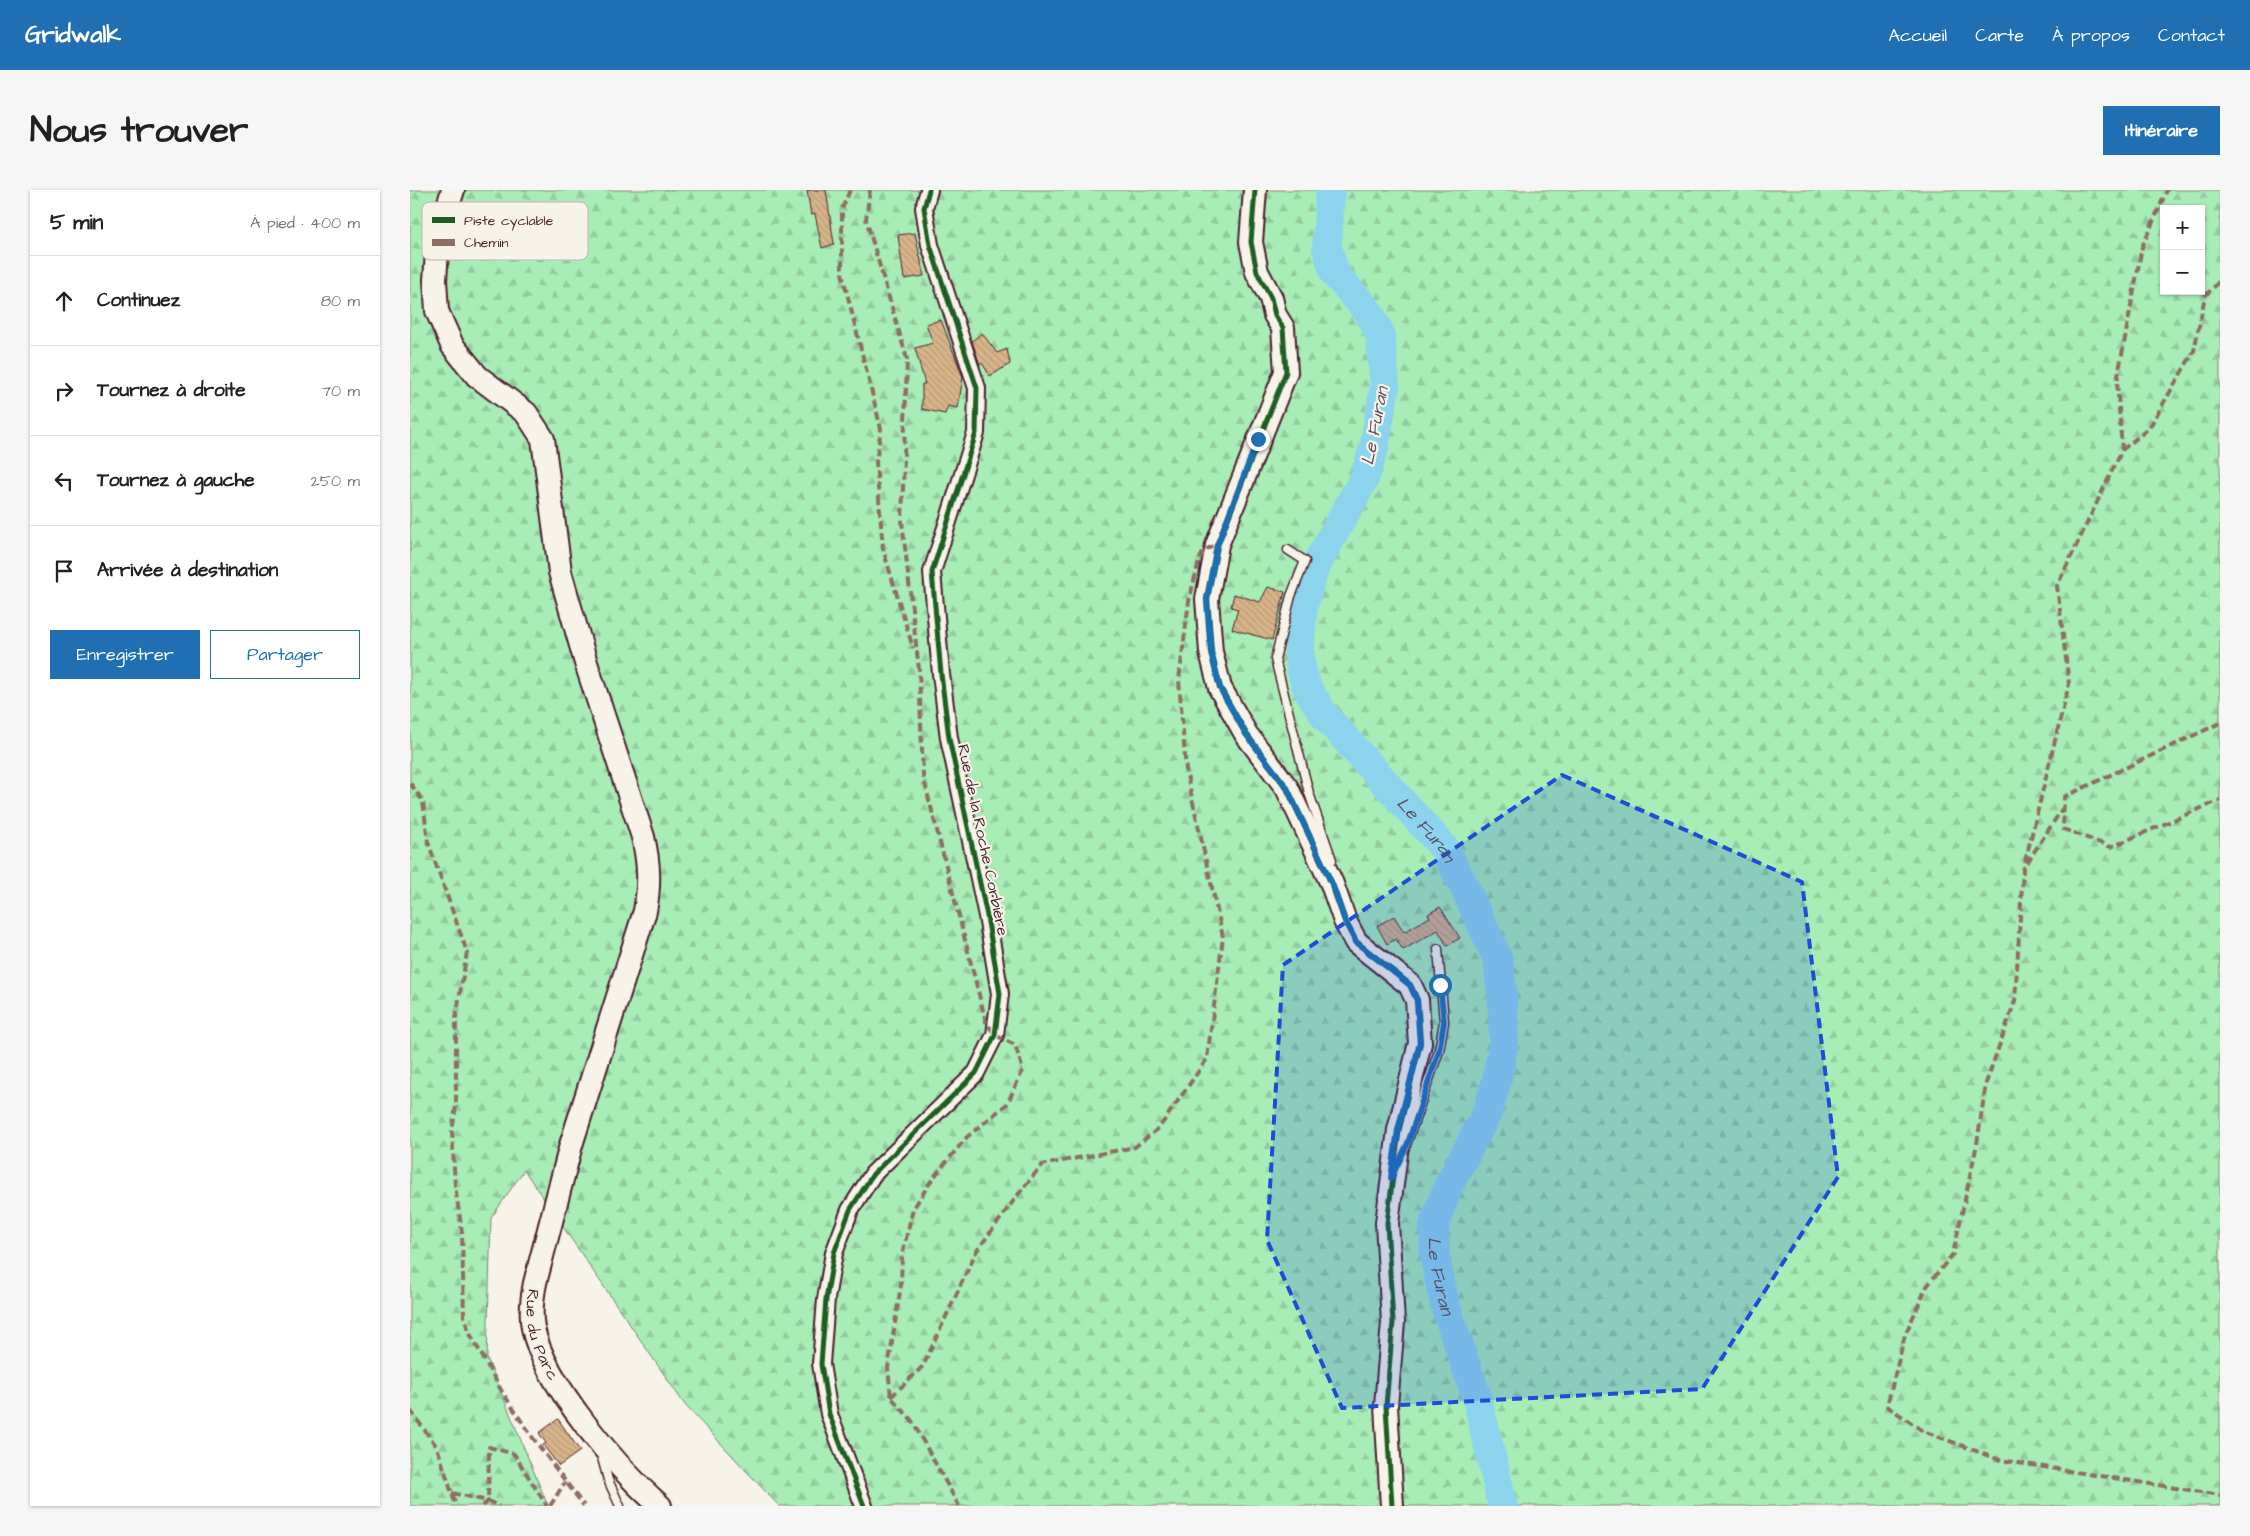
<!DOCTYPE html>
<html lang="fr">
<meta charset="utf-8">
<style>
body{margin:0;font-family:"Architects Daughter",sans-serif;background:#f6f6f6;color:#202124}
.controls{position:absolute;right:15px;top:15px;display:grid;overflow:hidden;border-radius:0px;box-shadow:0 1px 4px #0004}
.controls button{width:45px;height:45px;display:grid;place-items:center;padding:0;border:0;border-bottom:1px solid #e0e0e0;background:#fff;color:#202124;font:25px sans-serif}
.stop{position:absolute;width:15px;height:15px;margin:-11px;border:4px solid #1f6fb2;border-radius:50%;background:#fff}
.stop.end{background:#1f6fb2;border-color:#fff;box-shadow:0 1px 5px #0008}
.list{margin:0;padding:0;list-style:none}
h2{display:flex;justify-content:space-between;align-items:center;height:65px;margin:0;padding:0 20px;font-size:21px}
h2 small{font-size:16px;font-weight:400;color:#757577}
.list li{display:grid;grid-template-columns:32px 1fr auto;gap:15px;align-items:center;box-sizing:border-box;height:90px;padding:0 20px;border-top:1px solid #e0e0e0}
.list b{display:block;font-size:19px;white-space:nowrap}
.list em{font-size:16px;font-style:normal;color:#757577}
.actions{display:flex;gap:10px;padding:15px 20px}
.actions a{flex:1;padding:11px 0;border:1px solid #1f6fb2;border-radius:0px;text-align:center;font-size:18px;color:#1f6fb2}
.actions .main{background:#1f6fb2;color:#fff}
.icon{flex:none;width:28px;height:28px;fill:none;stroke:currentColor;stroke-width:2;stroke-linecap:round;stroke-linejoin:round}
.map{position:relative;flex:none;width:1810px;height:1316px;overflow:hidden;border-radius:0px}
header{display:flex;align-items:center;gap:30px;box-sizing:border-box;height:70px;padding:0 25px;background:#1f6fb2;color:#fff}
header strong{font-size:24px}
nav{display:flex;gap:28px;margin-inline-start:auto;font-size:18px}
.intro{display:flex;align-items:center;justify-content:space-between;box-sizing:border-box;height:120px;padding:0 30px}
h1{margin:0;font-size:35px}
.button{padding:12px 22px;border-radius:0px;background:#1f6fb2;color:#fff;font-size:18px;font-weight:700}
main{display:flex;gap:30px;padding:0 30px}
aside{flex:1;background:#fff;border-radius:0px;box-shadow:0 1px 4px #0004}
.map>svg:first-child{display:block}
.forest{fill:url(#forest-firs);stroke:#798670;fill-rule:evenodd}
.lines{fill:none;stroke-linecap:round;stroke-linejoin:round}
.river{stroke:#8cd4ee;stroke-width:30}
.building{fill:url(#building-back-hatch);stroke:#4a1f2b}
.lane-casing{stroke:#4a1f2b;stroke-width:11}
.street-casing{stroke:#4a1f2b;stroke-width:20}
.secondary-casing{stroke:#4a1f2b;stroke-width:26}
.lane{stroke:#f7f3e8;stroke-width:8}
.street{stroke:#f7f3e8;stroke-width:16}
.secondary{stroke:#f7f3e8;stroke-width:22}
.quiet{stroke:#8d6e63;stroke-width:4;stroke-dasharray:8 4;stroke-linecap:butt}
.cycleway-casing{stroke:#f7f3e8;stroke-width:8}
.cycleway{stroke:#1b5e20;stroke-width:5}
.route{stroke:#1f6fb2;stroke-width:6}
.marked{fill:#1d4ed8;fill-opacity:0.2;stroke:#1d4ed8;stroke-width:4;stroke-dasharray:10 6;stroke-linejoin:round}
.labels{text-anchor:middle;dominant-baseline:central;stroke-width:4.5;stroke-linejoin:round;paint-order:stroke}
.street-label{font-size:16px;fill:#4a1f2b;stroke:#f7f3e8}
.water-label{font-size:18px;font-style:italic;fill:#5a4c5c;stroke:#f7f3e8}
.key{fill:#f7f3e8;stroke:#c3b3af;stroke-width:1}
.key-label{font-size:14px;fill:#4a1f2b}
</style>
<header>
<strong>Gridwalk</strong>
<nav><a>Accueil</a><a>Carte</a><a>À propos</a><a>Contact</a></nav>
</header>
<div class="intro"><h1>Nous trouver</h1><a class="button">Itinéraire</a></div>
<main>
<aside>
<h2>5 min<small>À pied · 400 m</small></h2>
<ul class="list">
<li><svg class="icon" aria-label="ahead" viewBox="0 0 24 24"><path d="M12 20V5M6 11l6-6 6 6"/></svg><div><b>Continuez</b></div><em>80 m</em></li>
<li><svg class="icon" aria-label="right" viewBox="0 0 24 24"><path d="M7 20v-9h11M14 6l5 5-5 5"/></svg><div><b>Tournez à droite</b></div><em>70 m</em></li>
<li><svg class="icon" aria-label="left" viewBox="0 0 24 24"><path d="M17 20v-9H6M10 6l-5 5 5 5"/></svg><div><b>Tournez à gauche</b></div><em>250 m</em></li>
<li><svg class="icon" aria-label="arrive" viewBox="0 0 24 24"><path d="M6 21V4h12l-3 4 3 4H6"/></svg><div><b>Arrivée à destination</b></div></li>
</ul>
<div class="actions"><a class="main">Enregistrer</a><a>Partager</a></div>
</aside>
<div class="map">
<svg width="1810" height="1316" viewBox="0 0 1810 1316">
<defs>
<pattern id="forest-firs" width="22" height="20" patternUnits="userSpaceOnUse" patternTransform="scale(1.25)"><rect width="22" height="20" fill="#a8ecb6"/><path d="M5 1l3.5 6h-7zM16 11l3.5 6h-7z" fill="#92ca9d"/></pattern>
<pattern id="building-back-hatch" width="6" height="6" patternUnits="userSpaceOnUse" patternTransform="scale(1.25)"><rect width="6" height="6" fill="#d7b489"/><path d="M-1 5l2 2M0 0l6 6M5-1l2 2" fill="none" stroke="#ba9a76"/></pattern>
</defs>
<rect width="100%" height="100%" fill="#f7f3e8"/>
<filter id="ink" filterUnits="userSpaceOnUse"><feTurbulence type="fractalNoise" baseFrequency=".02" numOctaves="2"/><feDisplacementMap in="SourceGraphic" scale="10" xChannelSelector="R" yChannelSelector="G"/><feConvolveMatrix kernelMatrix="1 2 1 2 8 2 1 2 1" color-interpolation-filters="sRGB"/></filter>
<g filter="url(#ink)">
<path class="forest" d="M0 0H1810V1316H369L275 1215 114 980 81 1028 77 1168 138 1316H0ZM1754 19H1791V101H1754Z"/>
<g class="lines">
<path class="river" id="s1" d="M920 0 917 58 925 84 958 121 970 144 975 196 964 258 954 289 904 379 893 415 889 459 891 478 897 498 915 526 1034 658 1057 702 1088 770 1092 801 1094 852 1086 893 1077 923 1038 997 1024 1035 1025 1068 1035 1115 1067 1208 1093 1316"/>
</g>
<path class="building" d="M397 0H416L424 54 412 58 405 24 401 25Z
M505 43 514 86 494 89 488 45Z
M531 130 553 187 548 218 538 216 535 224 512 219V194H515L505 158 523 153 516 134Z
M572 143 587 163 597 159 600 174 580 186 572 173 570 175 562 151Z
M858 397 875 402 862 450 822 439 828 419 821 417 824 404 850 412Z
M1030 717 1050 748 1037 756 1028 740 993 760 986 749 977 754 967 736 984 726 994 742 1020 727 1018 724Z
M148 1229 170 1261 149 1276 133 1255 136 1253 129 1243Z"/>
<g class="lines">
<g class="lane-casing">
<path id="lane" d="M878 360 895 371 881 406 865 469 899 603 922 670
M995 958 1029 861 1034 832 1028 759
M191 1264 198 1290 210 1316"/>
</g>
<g class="street-casing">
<path id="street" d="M454 1316 419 1224 411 1174 416 1109 424 1063 440 1020 463 984 566 883 585 845 590 804 577 726 539 548 531 484 522 382 566 243 567 198 520 55 514 18 519 0"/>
</g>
<g class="secondary-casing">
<g id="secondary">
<path id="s2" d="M43 0 28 47 25 90 27 121 42 155 67 186 116 223 133 249 150 382 176 473 233 647C239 673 240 694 235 721L161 955 125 1093C122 1108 120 1122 123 1138 134 1193 208 1279 250 1316"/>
<path d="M845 0 841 52 847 82 861 108 865 125 873 138 876 182 807 355 797 409 801 462 810 498 836 544 877 598 922 694 935 731 946 752 1000 795 1007 810 1010 853 989 940 977 1033 983 1132 976 1216 982 1316"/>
</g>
</g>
<use href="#lane" class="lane"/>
<use href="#street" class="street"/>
<use href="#secondary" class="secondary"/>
<path class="quiet" d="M440 0 432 19V83L471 239 466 272 473 359 503 458
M460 0 456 29 497 169 492 331 509 480 513 586 576 832 585 845 605 855 613 880 597 914 557 947 523 988 503 1019 492 1065 491 1095 478 1178 481 1207 502 1231 549 1316
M1712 260 1739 238 1784 161 1795 106 1810 91
M1810 533 1654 607 1653 639 1701 657 1810 610
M0 593 13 611 18 652 57 762 46 828V916L42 941 45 996 52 1042 54 1126 59 1142 91 1200 120 1244 174 1316
M1654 616 1613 679 1605 811 1576 893 1567 954 1543 1064 1517 1096 1495 1145 1477 1216 1513 1241 1590 1270 1810 1305
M1615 672 1659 494 1647 396 1712 260 1707 191 1732 57 1757 0
M481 1207 513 1176 566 1062 607 1006 632 975 725 957 749 938 797 869 813 747 776 581 769 490 779 411 789 371 794 360 807 355
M0 1220 27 1257 46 1316
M42 1303 78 1311 89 1316
M73 1316 78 1311 79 1257 104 1264 137 1316
M140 1316 155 1292"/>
<g class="cycleway-casing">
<path id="cycleway" d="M845 0 841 52 847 82 861 108 865 125 873 138 876 182 807 355 797 409 801 462 810 498 836 544 877 598 922 694 935 731 946 752 1000 795 1007 810 1010 853 989 940 977 1033 983 1132 976 1216 982 1316
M454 1316 419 1224 411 1174 416 1109 424 1063 440 1020 463 984 566 883 585 845 590 804 577 726 539 548 531 484 522 382 566 243 567 198 520 55 514 18 519 0"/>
</g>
<use href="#cycleway" class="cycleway"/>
</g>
</g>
<g class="lines" filter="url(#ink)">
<path class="route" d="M848 249 807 356 797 409 801 462 810 498 836 544 877 598 922 694 935 731 946 752 1000 795 1007 810 1010 853 988 940 981 988 998 953 1029 861 1034 832 1030 795"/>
</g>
<path class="marked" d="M1152 585 1392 692 1428 987 1292 1199 932 1218 857 1050 873 775Z"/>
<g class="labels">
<g class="street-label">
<text transform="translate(573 650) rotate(78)">Rue de la Roche Corbière</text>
<text stroke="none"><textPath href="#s2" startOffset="1221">Rue du Parc</textPath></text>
</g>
<g class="water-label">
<text transform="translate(965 236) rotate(-79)">Le Furan</text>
<text stroke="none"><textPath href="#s1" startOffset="719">Le Furan</textPath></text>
<text stroke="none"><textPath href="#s1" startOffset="1200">Le Furan</textPath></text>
</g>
</g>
<rect x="12" y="12" width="166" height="58" rx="8" class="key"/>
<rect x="22" y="27" width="23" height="6" fill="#1b5e20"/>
<rect x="22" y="49" width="23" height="7" fill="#8d6e63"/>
<g class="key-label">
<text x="54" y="35">Piste cyclable</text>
<text x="54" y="57">Chemin</text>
</g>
</svg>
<div class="controls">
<button>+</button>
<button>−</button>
</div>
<div class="stop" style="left:1030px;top:795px"></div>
<div class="stop end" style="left:848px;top:249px"></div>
</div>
</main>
